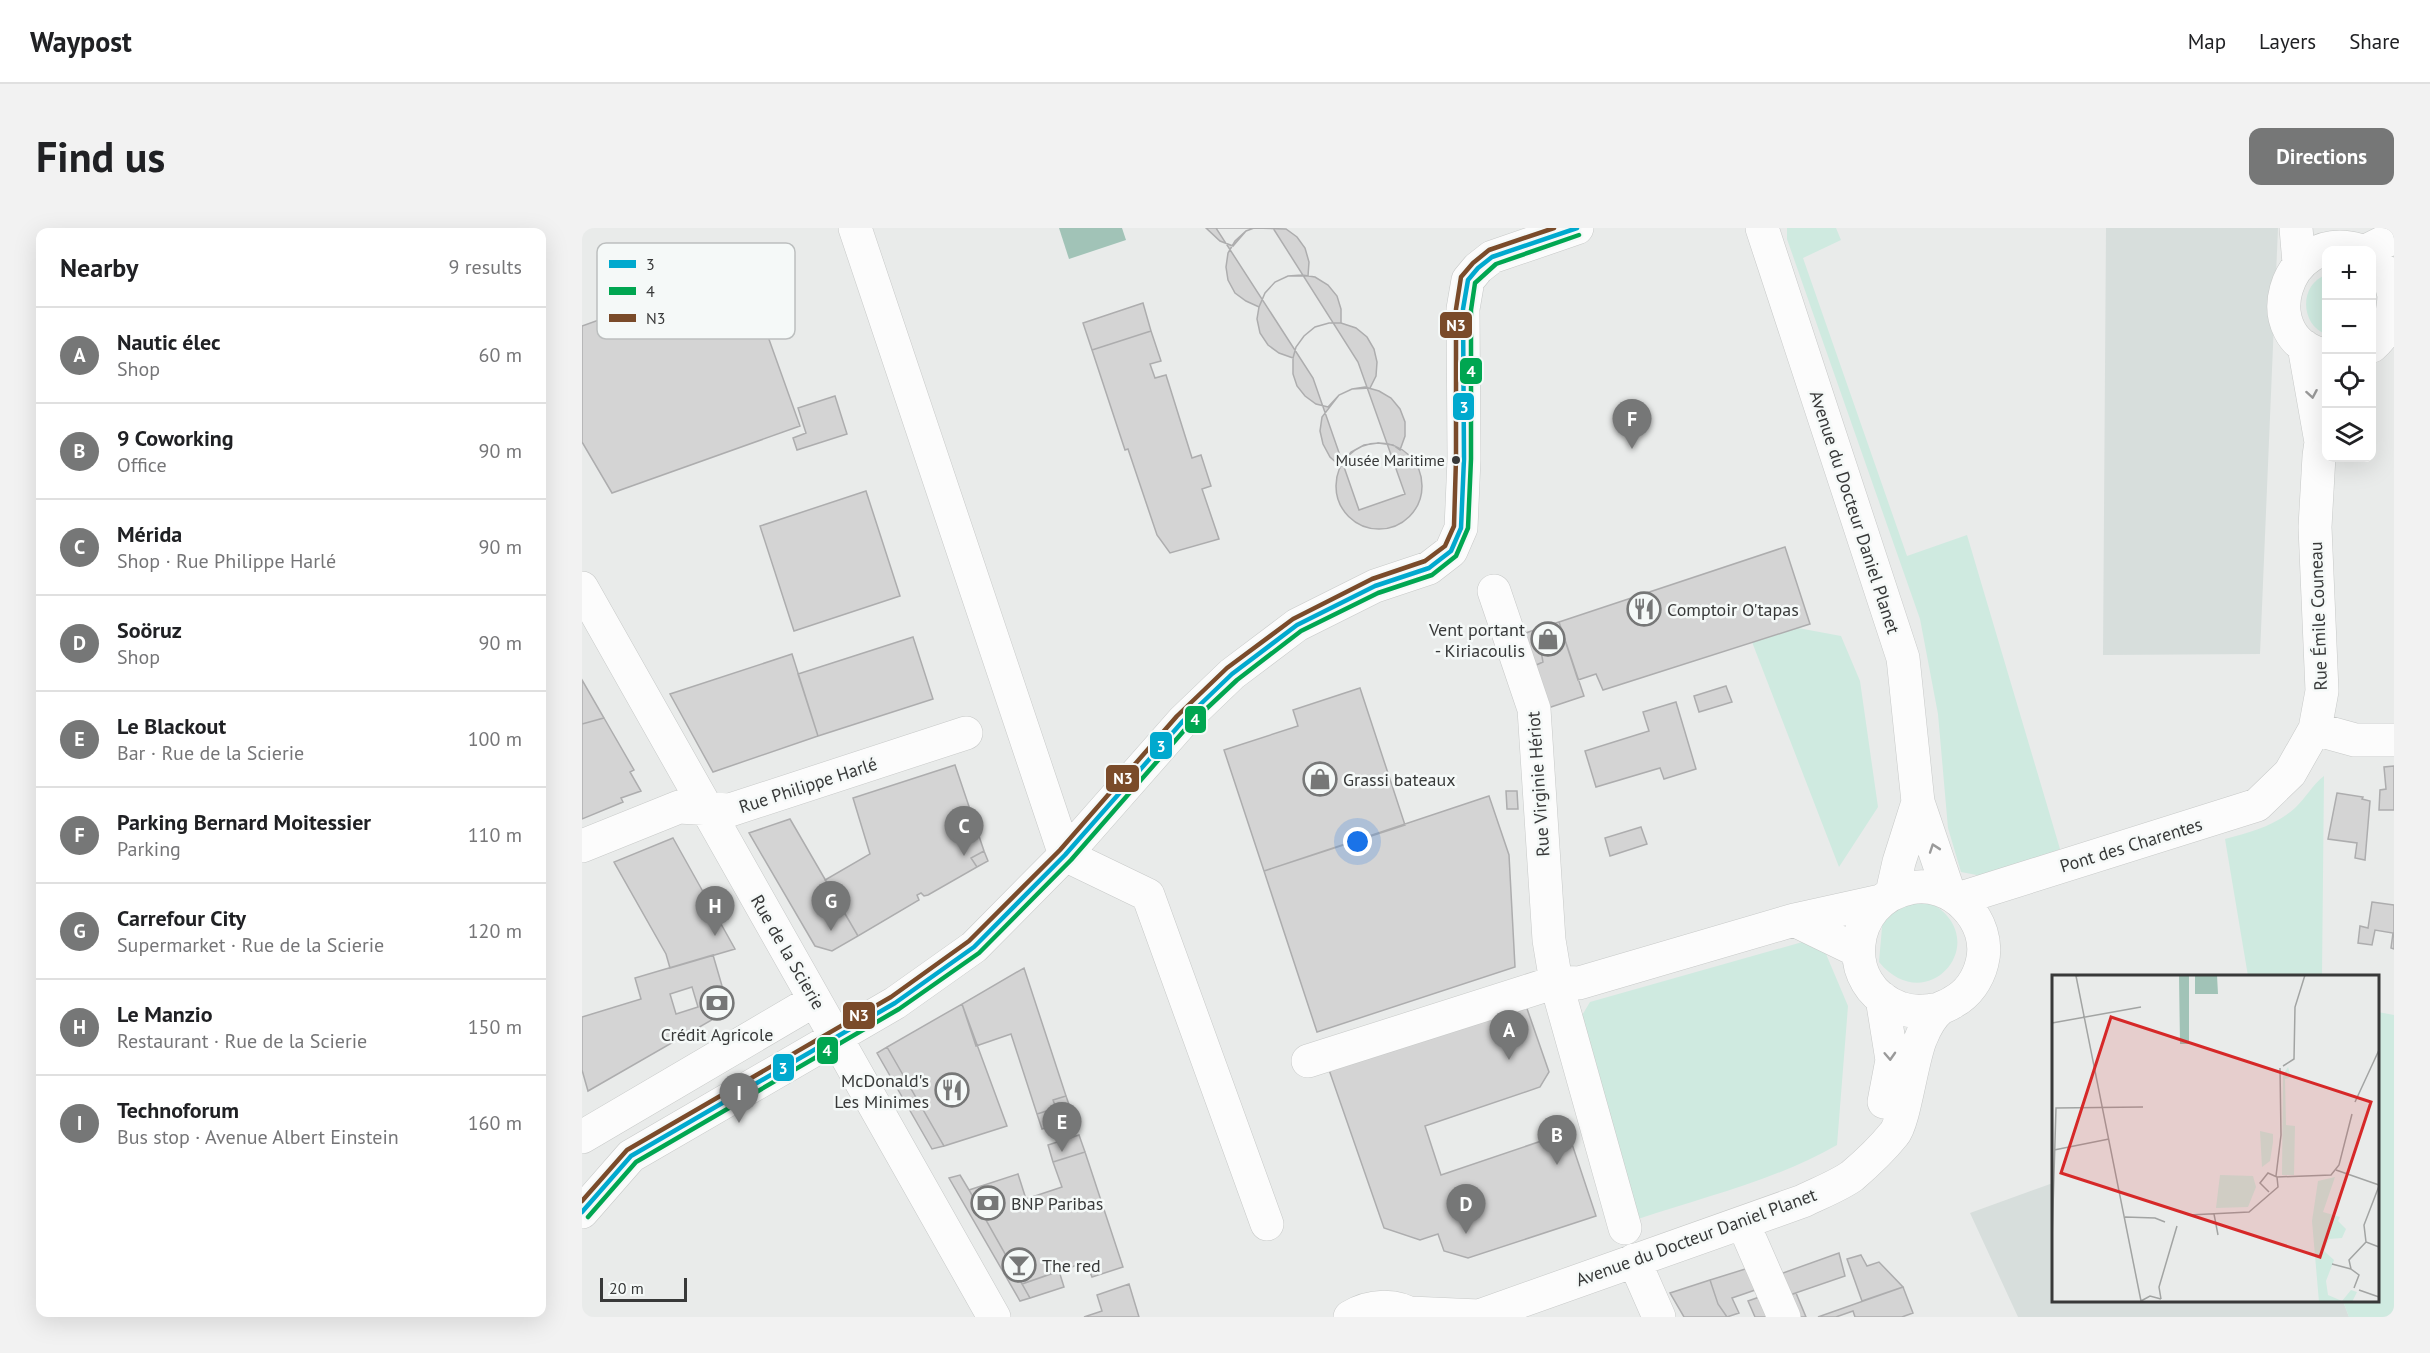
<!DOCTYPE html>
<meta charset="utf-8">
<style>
body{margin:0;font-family:"PT Sans",sans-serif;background:#f2f2f2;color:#202124}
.controls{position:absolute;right:18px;top:18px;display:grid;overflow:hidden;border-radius:12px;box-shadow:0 6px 24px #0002}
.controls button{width:54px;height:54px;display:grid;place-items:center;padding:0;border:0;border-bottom:2px solid #e0e0e0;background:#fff;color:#202124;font:30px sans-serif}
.scale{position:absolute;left:18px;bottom:15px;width:87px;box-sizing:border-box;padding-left:6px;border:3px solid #383939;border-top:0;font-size:16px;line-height:21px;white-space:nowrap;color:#383939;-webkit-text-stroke:4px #f5f9f8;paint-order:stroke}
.you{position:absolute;left:776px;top:614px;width:21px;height:21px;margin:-15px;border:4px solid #fff;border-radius:50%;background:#1a73e8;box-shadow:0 0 0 9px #1a73e833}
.badge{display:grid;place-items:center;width:39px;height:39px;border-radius:50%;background:#767777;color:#fff;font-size:20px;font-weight:700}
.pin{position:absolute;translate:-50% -50px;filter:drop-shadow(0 2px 3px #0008)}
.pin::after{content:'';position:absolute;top:32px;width:21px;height:18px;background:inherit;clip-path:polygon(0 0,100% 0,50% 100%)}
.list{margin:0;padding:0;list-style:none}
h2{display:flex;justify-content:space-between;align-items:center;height:78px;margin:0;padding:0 24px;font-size:26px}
h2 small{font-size:20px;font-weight:400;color:#757577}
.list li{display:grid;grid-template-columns:39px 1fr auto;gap:18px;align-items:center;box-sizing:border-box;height:96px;padding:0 24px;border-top:2px solid #e0e0e0}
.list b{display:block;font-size:22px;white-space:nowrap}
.list p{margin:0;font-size:20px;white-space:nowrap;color:#757577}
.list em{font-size:20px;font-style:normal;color:#757577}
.icon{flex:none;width:33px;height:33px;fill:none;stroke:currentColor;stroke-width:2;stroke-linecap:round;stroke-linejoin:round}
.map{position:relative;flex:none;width:1812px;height:1089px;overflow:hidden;border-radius:12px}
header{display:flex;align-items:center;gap:36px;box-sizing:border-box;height:84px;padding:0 30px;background:#fff;border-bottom:2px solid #e0e0e0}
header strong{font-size:28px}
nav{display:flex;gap:33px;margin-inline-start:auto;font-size:21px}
.intro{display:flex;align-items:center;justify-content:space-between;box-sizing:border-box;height:144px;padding:0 36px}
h1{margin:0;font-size:42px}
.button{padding:15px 27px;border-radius:12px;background:#767777;color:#fff;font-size:21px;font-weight:700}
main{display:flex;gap:36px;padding:0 36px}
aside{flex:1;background:#fff;border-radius:12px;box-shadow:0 6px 24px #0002}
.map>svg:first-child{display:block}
.built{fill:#d7dedc}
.green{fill:#cfeae0}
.water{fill:#a1c3b7}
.building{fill:#d4d4d4;stroke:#adadae;stroke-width:1.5;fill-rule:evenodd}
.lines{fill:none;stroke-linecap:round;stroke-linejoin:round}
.minor-casing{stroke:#c7c9c8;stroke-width:34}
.minor{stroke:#fcfcfc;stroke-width:33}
.bus-1-casing{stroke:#f5f9f8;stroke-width:9}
.bus-2-casing{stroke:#f5f9f8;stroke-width:9}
.bus-3-casing{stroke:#f5f9f8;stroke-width:9}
.bus-1{stroke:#00a9ce;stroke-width:4.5}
.bus-2{stroke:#00a651;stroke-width:4.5}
.bus-3{stroke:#7a4b2a;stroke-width:4.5}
.oneway{stroke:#9a9a9a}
.bus-dot{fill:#383939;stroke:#f5f9f8;stroke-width:2}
.labels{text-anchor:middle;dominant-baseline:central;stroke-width:5;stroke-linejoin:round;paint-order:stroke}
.bus-label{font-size:16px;fill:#383939;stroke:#f5f9f8;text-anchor:end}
.street-label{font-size:18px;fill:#383939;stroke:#f5f9f8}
.poi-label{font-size:18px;fill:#383939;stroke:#f5f9f8;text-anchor:start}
.inset-road{fill:none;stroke:#a2a4a3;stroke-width:1.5}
.view{fill:#d62828;fill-opacity:0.15;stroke:#d62828;stroke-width:3}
.inset-edge{fill:none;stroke:#383939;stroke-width:3}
.key{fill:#f5f9f8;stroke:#bcbfbf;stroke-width:1.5}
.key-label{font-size:16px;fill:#383939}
.line-badge{stroke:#f5f9f8;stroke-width:2}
.badge-label{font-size:16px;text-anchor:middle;font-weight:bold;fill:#fff}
</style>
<header>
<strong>Waypost</strong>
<nav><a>Map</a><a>Layers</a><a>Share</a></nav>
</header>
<div class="intro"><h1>Find us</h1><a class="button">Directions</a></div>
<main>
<aside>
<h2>Nearby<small>9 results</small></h2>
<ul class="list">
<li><span class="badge">A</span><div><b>Nautic élec</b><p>Shop</p></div><em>60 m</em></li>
<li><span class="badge">B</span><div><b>9 Coworking</b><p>Office</p></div><em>90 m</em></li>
<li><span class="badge">C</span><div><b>Mérida</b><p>Shop · Rue Philippe Harlé</p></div><em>90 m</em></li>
<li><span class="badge">D</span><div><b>Soöruz</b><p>Shop</p></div><em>90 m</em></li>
<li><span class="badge">E</span><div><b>Le Blackout</b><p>Bar · Rue de la Scierie</p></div><em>100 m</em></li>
<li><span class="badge">F</span><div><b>Parking Bernard Moitessier</b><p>Parking</p></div><em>110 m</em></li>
<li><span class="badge">G</span><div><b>Carrefour City</b><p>Supermarket · Rue de la Scierie</p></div><em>120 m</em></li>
<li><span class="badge">H</span><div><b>Le Manzio</b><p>Restaurant · Rue de la Scierie</p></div><em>150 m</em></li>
<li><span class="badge">I</span><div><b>Technoforum</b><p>Bus stop · Avenue Albert Einstein</p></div><em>160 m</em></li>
</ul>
</aside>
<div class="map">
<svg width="1812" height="1089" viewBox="0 0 1812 1089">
<rect width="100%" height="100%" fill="#e9ebea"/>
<path class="built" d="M1524 0H1696L1678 426 1521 427Z
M1471 955 1472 1072 1761 1073 1767 1089H1436L1388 985Z"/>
<path class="green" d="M1205 0H1254L1259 12 1221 30 1325 328 1385 307 1478 621 1454 632 1400 648 1379 644 1366 600 1356 486 1338 391 1205 11Z
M1744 47V106C1718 97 1717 56 1744 47Z
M1216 400 1259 408 1278 453 1296 579 1257 639 1170 414Z
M1742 548 1740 748H1666L1643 611C1668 604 1693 598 1713 580 1724 570 1730 557 1742 548Z
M1345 673C1416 708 1347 794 1297 734L1301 688 1313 677Z
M1224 713 1244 726 1266 778 1255 917C1194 952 1122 969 1056 991L996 794 1008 774Z
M1796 784 1812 787V1089H1767L1761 1073 1796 1072Z"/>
<path class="water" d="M477 0H540L544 12 487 31Z"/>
<path class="building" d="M624 0H672L664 3 651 18 638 13Z
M634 0H691L776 134 823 266 777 282 731 150Z
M672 0 704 1 715 9 723 20 727 34 726 48H706L693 54 683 65 677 79 664 73 653 65 646 52 644 39 646 25 653 13 664 3Z
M199 17 209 46 169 61 218 198 30 265 0 214V98L161 40 158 31Z
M720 47 733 49 746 57 755 68 759 81V95H747L733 99 722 108 714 119 711 130 697 125 686 117 678 105 675 91 677 79 683 65 693 54 706 48Z
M561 75 569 103 510 122 501 95Z
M747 95H759L774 100 785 109 792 121 795 134 794 148 788 160 770 161 757 167 746 179 734 176 723 168 715 158 711 146V130L714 119 722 108 733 99Z
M569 103 579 133 568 136 573 150 584 147 610 230 619 227 629 258 620 261 637 311 588 325 575 307 546 221 543 222 510 122Z
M783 159 797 163 809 170 818 181 823 194V208L818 222 811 217 796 215 782 217 769 224 758 238 748 229 741 216 738 203 740 189 757 167 770 161Z
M253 168 265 206 215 222 211 210 224 205 216 180Z
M754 258a43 43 0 1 1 86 0a43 43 0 1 1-86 0Z
M284 263 318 368 212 403 178 298Z
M1203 319 1228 396 1021 462 1014 446 996 452 977 394Z
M977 394 1002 468 966 480 952 438 961 434 955 401Z
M955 401 961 434 952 438 941 406Z
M331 409 351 471 236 508 216 446Z
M210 426 236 508 131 544 88 466Z
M0 452 22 490 0 496Z
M1144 458 1150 474 1117 484 1112 468Z
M778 460 823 597 682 643 642 522 716 498 711 482Z
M1094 474 1114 541 1082 551 1078 540 1014 559 1003 523 1067 503 1061 484Z
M22 490 52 542 48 544 59 563 39 570 41 574 0 591V496Z
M373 537 402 623 389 630 395 639 346 667 342 668 339 665 335 667 337 672 276 708 243 652 288 626 271 570Z
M1812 538V582H1797L1798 562 1804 561 1802 539Z
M924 563H935L936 581H925Z
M1755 565 1781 569 1780 571 1788 573 1783 632 1773 630 1775 615 1746 611Z
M907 568 927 627 933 739 735 804 682 643Z
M208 591 276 708 250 723 233 718 167 605Z
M1059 599 1065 616 1028 628 1023 610Z
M91 610 153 721 88 740 84 726 32 634Z
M402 623 406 633 395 639 389 630Z
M1790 674 1812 677V721L1809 720 1811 705 1793 702 1790 717 1776 715 1778 698 1786 700Z
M131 727 147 782 6 863 0 842V789L59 771 53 750ZM110 759 116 779 94 786 88 766Z
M442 740 484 868 471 872 474 880 455 886 429 806 394 818 380 776Z
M942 772 967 844 958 859 843 898 859 947 986 904 1014 988 886 1030 862 1023 856 1006 838 1012 802 1000 746 839Z
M380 776 425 898 362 918 305 819Z
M305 819 344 887 362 918 350 921 295 825Z
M484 868 492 891 460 901 455 886 474 880 471 872Z
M497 907 503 924 471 934 466 917Z
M503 924 541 1039 510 1049 504 1034 440 1056 387 962 436 946 444 971 480 959 471 934Z
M378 947 387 962 448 1070 438 1073 367 950Z
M1257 1025 1263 1048 1202 1069 1201 1045Z
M1279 1027 1285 1038 1297 1034 1321 1059 1280 1073 1265 1031Z
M1173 1038 1182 1059 1150 1070 1157 1085 1145 1089 1136 1076 1128 1052Z
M477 1043 482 1059 448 1070 440 1056Z
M1128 1052 1136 1076 1145 1089H1102L1088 1065Z
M547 1056 557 1089H502L520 1083 515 1067Z
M1321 1059 1331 1085 1320 1089H1273L1271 1083 1254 1089H1236Z
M1214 1065 1224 1089H1210L1202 1069Z
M1186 1066 1196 1089H1173L1166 1073Z"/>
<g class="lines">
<g class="minor-casing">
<path id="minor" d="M273 0 483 627 566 667 685 996
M1180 0 1321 430 1336 574 1367 665
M1714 0 1717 35
M1786 22 1812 9
M1790 30 1807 49 1812 67
M1722 118 1739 214
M1790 118C1806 104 1811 89 1812 68
M1744 127C1671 114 1700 0 1777 22
M0 360 412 1089
M912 363 952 481 967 712 974 754 1043 1000
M1733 501 1773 512H1812
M0 618 97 579 148 582 384 505
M1310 665 1317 634 1336 574
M1376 671 1675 577 1708 545 1733 501 1740 463 1733 299 1737 228 1739 214 1744 199
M1212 692 1276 723
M1300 770 1310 832 1302 874
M726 833 974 754 997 755 1212 692 1298 673
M0 909 233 772
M0 984 49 928 313 775 392 719 483 627 601 493 650 446 715 397 793 358 847 340 869 323 879 300 882 231 881 81 886 52 896 40 910 29 995 0
M1161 995 1202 1089
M1052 1032 1077 1089
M828 1085 897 1088 1221 973C1237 965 1256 958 1270 948 1284 936 1300 921 1312 906 1322 895 1330 830 1339 810 1343 800 1350 787 1359 780 1363 778 1367 777 1371 774 1386 766 1396 751 1400 735 1411 693 1369 651 1328 660 1266 672 1257 759 1318 780 1331 785 1345 783 1358 781
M768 1089C788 1077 814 1075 834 1089"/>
</g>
<use href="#minor" class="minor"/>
<g class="bus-1-casing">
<path id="bus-1" d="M0 984 49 928 313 775 392 719 483 627 601 493 650 446 715 397 793 358 847 340 869 323 879 300 882 231 881 81 886 52 896 40 910 29 995 0"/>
</g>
<g class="bus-2-casing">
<path id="bus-2" d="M6 989 54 934 317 781 397 725 489 632 606 498 655 452 719 403 796 365 850 347 874 328 886 300 889 231V82L893 55 914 36 997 7"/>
</g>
<g class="bus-3-casing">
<path id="bus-3" d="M0 973 45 922 309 769 387 713 478 622 595 488 645 440 711 391 790 351 843 333 863 318 872 298 874 231V81L879 49 891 35 907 22 972 0"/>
</g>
<use href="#bus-1" class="bus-1"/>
<use href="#bus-2" class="bus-2"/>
<use href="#bus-3" class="bus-3"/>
</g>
<defs><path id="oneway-chevron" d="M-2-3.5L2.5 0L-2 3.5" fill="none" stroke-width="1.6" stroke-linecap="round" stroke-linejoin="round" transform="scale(1.5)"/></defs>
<g class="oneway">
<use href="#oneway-chevron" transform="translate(1730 166) rotate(80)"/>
<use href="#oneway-chevron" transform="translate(1352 620) rotate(-109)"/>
<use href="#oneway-chevron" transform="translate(1308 828) rotate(87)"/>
</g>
<defs>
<g id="restaurant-ring" transform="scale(1.725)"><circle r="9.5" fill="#f5f9f8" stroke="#767777" stroke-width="1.5"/><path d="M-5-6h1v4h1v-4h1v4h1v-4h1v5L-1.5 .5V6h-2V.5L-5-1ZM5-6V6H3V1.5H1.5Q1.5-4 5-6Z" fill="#767777"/></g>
<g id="shop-ring" transform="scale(1.725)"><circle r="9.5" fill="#f5f9f8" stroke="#767777" stroke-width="1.5"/><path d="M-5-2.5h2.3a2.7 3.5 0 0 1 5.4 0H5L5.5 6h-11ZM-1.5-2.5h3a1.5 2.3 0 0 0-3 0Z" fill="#767777"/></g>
<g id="bank-ring" transform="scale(1.725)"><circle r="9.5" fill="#f5f9f8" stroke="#767777" stroke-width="1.5"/><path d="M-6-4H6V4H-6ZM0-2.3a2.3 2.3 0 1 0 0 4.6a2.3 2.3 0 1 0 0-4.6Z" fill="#767777"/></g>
<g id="bar-ring" transform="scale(1.725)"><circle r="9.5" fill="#f5f9f8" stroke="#767777" stroke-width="1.5"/><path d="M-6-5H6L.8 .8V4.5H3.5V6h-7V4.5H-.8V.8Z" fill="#767777"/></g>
</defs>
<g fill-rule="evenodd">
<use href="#restaurant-ring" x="1062" y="381"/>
<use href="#shop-ring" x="966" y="411"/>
<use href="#shop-ring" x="738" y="551"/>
<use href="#bank-ring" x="135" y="775"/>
<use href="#restaurant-ring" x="370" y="862"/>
<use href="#bank-ring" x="406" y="975"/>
<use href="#bar-ring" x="437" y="1037"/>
</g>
<circle class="bus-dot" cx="874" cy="232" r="5"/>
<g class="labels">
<g class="bus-label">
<text x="863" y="232">Musée Maritime</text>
</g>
<g class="street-label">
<text transform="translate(1273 284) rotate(72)">Avenue du Docteur Daniel Planet</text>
<text transform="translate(1736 388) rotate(-92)">Rue Émile Couneau</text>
<text transform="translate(956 556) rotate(-94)">Rue Virginie Hériot</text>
<text transform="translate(226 557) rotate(-18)">Rue Philippe Harlé</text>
<text transform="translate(1549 617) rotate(-17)">Pont des Charentes</text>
<text transform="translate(206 724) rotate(60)">Rue de la Scierie</text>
<text transform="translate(1114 1009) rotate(-20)">Avenue du Docteur Daniel Planet</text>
</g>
<g class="poi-label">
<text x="1085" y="381">Comptoir O'tapas</text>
<text x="943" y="401" text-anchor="end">Vent portant<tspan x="943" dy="21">- Kiriacoulis</tspan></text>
<text x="761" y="551">Grassi bateaux</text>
<text x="135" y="806" text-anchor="middle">Crédit Agricole</text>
<text x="347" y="852" text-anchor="end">McDonald's<tspan x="347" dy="21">Les Minimes</tspan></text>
<text x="429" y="975">BNP Paribas</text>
<text x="460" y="1037">The red</text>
</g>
</g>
<g transform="translate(1470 747)">
<rect width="327" height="327" fill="#e9ebea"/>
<path d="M236 92 239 102 233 104 234 150 243 151 242 200H230L231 100ZM208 156 221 159V167L218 186 210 192ZM168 200 201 201 204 212 196 232 164 233ZM283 202 271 237 288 242 286 246 294 254 290 263 277 264 272 276 282 285 274 306 276 320 290 326 299 315 305 317 300 327H267L260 246 266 206Z" fill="#cfeae0"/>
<path d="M127 0H137V69H128ZM143 0H165L166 19H143Z" fill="#a1c3b7"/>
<path class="inset-road" d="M29 0 24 1 89 326M0 48 89 32M231 91 242 84 243 32 253 0M303 127 327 75M2 175 57 164M284 195 327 210M224 201 229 160 228 93M225 202 279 200 287 190 300 139M327 211 312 250 314 267 327 272M127 236 137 240 197 237 226 212 225 202 216 198 208 208 217 217M162 239 166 260M73 242 103 243 113 247M0 266 4 133 91 132M280 289 299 294M302 313 307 300 299 294 297 285 314 267M307 315 327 322M109 324 107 312 125 251M89 326 98 321 109 324M35 327H54"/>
<path class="view" d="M59 42 319 127 268 282 9 198Z"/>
<rect width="327" height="327" class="inset-edge"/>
</g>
<rect x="15" y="15" width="198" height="96" rx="9" class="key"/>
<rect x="27" y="32" width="27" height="8" fill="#00a9ce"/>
<rect x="27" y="59" width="27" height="8" fill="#00a651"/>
<rect x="27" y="86" width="27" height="8" fill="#7a4b2a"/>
<g class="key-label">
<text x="64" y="42">3</text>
<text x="64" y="69">4</text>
<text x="64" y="96">N3</text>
</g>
<g class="line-badge">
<rect x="857" y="83" width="34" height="28" rx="6" fill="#7a4b2a"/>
<rect x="877" y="129" width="24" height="28" rx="6" fill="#00a651"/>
<rect x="870" y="164" width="23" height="29" rx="6" fill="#00a9ce"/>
<rect x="602" y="477" width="23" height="29" rx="6" fill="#00a651"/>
<rect x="567" y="503" width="24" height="29" rx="6" fill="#00a9ce"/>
<rect x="523" y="536" width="35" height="29" rx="6" fill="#7a4b2a"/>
<rect x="260" y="773" width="34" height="29" rx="6" fill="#7a4b2a"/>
<rect x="234" y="808" width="23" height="29" rx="6" fill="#00a651"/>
<rect x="190" y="825" width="23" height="29" rx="6" fill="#00a9ce"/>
</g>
<g class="badge-label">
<text x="874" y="103">N3</text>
<text x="889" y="149">4</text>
<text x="882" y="185">3</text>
<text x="613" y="497">4</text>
<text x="579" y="524">3</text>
<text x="541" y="556">N3</text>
<text x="277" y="793">N3</text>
<text x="245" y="828">4</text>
<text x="201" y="846">3</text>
</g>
</svg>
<div class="controls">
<button>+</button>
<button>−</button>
<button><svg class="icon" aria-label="locate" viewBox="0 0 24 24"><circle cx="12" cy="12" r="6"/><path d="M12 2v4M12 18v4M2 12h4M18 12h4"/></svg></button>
<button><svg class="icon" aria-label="layers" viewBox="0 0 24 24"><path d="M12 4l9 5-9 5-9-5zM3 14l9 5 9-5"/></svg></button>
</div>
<div class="scale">20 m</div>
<div class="you"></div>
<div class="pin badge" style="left:927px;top:832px">A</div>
<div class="pin badge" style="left:975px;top:937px">B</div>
<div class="pin badge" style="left:382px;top:628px">C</div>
<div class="pin badge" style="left:884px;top:1006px">D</div>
<div class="pin badge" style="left:480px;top:924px">E</div>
<div class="pin badge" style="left:1050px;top:221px">F</div>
<div class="pin badge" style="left:249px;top:703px">G</div>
<div class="pin badge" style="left:133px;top:708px">H</div>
<div class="pin badge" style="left:157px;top:895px">I</div>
</div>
</main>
